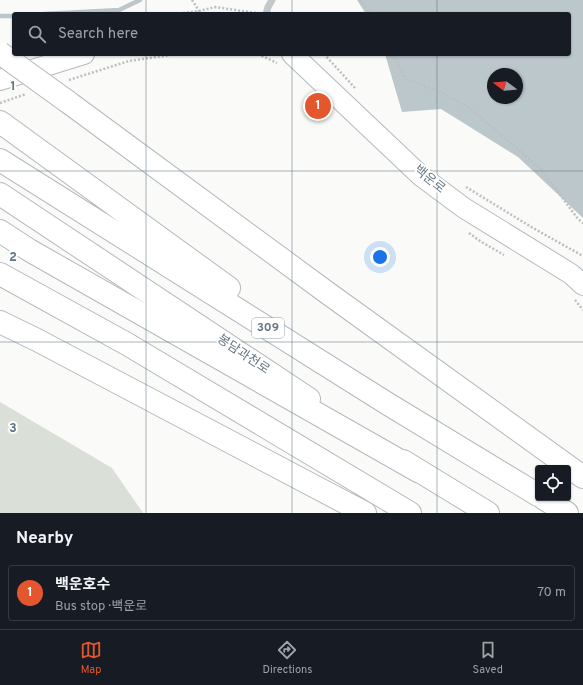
<!DOCTYPE html>
<meta charset="utf-8">
<style>
body{margin:0;font-family:Overpass,"Noto Sans KR",sans-serif;background:#20242c;color:#f1f3f6}
.controls{position:absolute;right:12px;bottom:12px;display:grid;overflow:hidden;border-radius:4px;box-shadow:0 1px 3px #0004}
.controls button{width:36px;height:36px;display:grid;place-items:center;padding:0;border:0;border-bottom:1px solid #363941;background:#171b24;color:#f1f3f6;font:20px sans-serif}
.compass{position:absolute;left:487px;top:68px;width:36px;height:36px;border-radius:50%;background:#171b24;box-shadow:0 1px 3px #0004;rotate:286deg}
.you{position:absolute;left:380px;top:257px;width:14px;height:14px;margin:-10px;border:3px solid #fff;border-radius:50%;background:#1a73e8;box-shadow:0 0 0 6px #1a73e833}
.badge{display:grid;place-items:center;width:26px;height:26px;border-radius:50%;background:#e4572e;color:#fff;font-size:13px;font-weight:700}
.pin{position:absolute;translate:-50% -50%;border:2px solid #fff;box-shadow:0 1px 4px #0006}
.list{margin:0;padding:0;list-style:none}
h2{display:flex;justify-content:space-between;align-items:center;height:52px;margin:0;padding:0 16px;font-size:17px}
h2 small{font-size:13px;font-weight:400;color:#9ea1a6}
.list li{display:grid;grid-template-columns:26px 1fr auto;gap:12px;align-items:center;box-sizing:border-box;height:56px;margin:0 8px 8px;padding:0 8px;border:1px solid #363941;border-radius:4px}
.list b{display:block;font-size:15px;white-space:nowrap}
.list p{margin:0;font-size:13px;white-space:nowrap;color:#9ea1a6}
.list em{font-size:13px;font-style:normal;color:#9ea1a6}
.icon{flex:none;width:22px;height:22px;fill:none;stroke:currentColor;stroke-width:2;stroke-linecap:round;stroke-linejoin:round}
.map{position:relative;flex:none;width:583px;height:513px;overflow:hidden}
.search{position:absolute;background:#171b24;box-shadow:0 1px 3px #0004;left:12px;right:12px;top:12px;height:44px;display:flex;align-items:center;gap:10px;box-sizing:border-box;padding:0 14px;border-radius:4px;color:#9ea1a6;font-size:15px}
.sheet{height:116px;background:#171b24}
nav{display:flex;justify-content:space-around;align-items:center;box-sizing:border-box;height:56px;border-top:1px solid #363941;background:#171b24;font-size:11px;color:#9ea1a6}
nav a{display:grid;justify-items:center;gap:2px}
nav .on{color:#e4572e}
.map>svg:first-child{display:block}
.green{fill:#dadfd7}
.water{fill:#bbc7cb;fill-rule:evenodd}
.lines{fill:none;stroke-linecap:round;stroke-linejoin:round}
.stream{stroke:#bbc7cb;stroke-width:4.5}
.secondary-casing{stroke:#b3babf;stroke-width:22}
.trunk-casing{stroke:#b4b9bd;stroke-width:24}
.motorway-casing{stroke:#b4b9bd;stroke-width:24}
.path{stroke:#bbbfc2;stroke-width:2.5;stroke-dasharray:2 2;stroke-linecap:butt}
.service{stroke:#c3c8cc;stroke-width:7}
.secondary{stroke:#fff;stroke-width:20}
.trunk{stroke:#fff;stroke-width:22}
.motorway{stroke:#fff;stroke-width:22}
.motorway-bridge-casing{stroke:#b4b9bd;stroke-width:24;stroke-linecap:butt}
.motorway-bridge{stroke:#fff;stroke-width:22}
.grid{fill:none;stroke:#657683;stroke-width:1;stroke-opacity:0.55}
.labels{text-anchor:middle;dominant-baseline:central;stroke-width:4;stroke-linejoin:round;paint-order:stroke}
.shield{fill:#fff;stroke:#939fa8;stroke-width:1}
.shield-label{font-size:12px;font-weight:bold;fill:#657683}
.street-label{font-size:13px;fill:#657683;stroke:#fff}
.grid-label{font-size:13px;text-anchor:middle;font-weight:bold;fill:#657683;stroke:#fff;stroke-width:4;stroke-linejoin:round;paint-order:stroke}
</style>
<div class="map">
<svg width="583" height="513" viewBox="0 0 583 513">
<rect width="100%" height="100%" fill="#fafaf8"/>
<path class="green" d="M0 402 112 468 143 513H0Z"/>
<path class="water" d="M357 0H583V218L518 157 441 109 402 112 385 54H569V14H366ZM493 74H517V98H493Z"/>
<g class="lines">
<path class="stream" d="M44 14 119 10 140 0
M0 16H14"/>
<g class="secondary-casing">
<path id="secondary" d="M292 54 421 176 464 208 571 274 583 285
M0 80 84 54"/>
</g>
<g class="trunk-casing">
<path id="trunk" d="M0 122 229 288
M0 160 388 404 538 495
M0 194 309 399
M0 274 127 344 410 513
M0 322 37 340 365 513
M403 461 488 513
M543 498 567 513"/>
</g>
<g class="motorway-casing">
<path id="motorway" d="M68 102 329 294 583 477
M0 231 29 250 418 471"/>
</g>
<path class="path" d="M192 0 201 14
M360 0 371 14
M175 14 199 11 215 7 256 13
M258 54 277 63
M324 54 355 88
M392 54 406 79 438 91 468 107 541 169 578 219 583 223
M69 80 129 61 177 54
M0 103 26 94
M466 187 533 228 583 256
M469 233 480 241 504 255
M575 300 583 310"/>
<path class="service" d="M266 14 268 7 272 0"/>
<use href="#secondary" class="secondary"/>
<use href="#trunk" class="trunk"/>
<use href="#motorway" class="motorway"/>
<g class="motorway-bridge-casing">
<path id="motorway-bridge" d="M0 53 68 102"/>
</g>
<use href="#motorway-bridge" class="motorway-bridge"/>
</g>
<path class="grid" d="M146 0V14M292 0V14M437 0V14M146 54V513M292 54V513M437 54V513M0 171H583M0 342H583"/>
<g class="labels">
<rect class="shield" x="252" y="318" width="32" height="20" rx="3"/>
<g class="shield-label">
<text x="268" y="328">309</text>
</g>
<g class="street-label">
<text transform="translate(429 180) rotate(39)">백운로</text>
<text transform="translate(243 355) rotate(34)">봉담과천로</text>
</g>
</g>
<g class="grid-label">
<text x="13" y="90">1</text>
<text x="13" y="261">2</text>
<text x="13" y="432">3</text>
</g>
</svg>
<div class="controls">
<button><svg class="icon" aria-label="locate" viewBox="0 0 24 24"><circle cx="12" cy="12" r="6"/><path d="M12 2v4M12 18v4M2 12h4M18 12h4"/></svg></button>
</div>
<svg class="compass" viewBox="-18 -18 36 36"><path d="M0-13l5 13h-10z" fill="#e53935"/><path d="M0 13l5-13h-10z" fill="#9ea1a6"/></svg>
<div class="you"></div>
<div class="pin badge" style="left:318px;top:106px">1</div>
<div class="search"><svg class="icon" aria-label="search" viewBox="0 0 24 24"><circle cx="10" cy="10" r="6"/><path d="M15 15l6 6"/></svg>Search here</div>
</div>
<section class="sheet">
<h2>Nearby<small></small></h2>
<ul class="list">
<li><span class="badge">1</span><div><b>백운호수</b><p>Bus stop · 백운로</p></div><em>70 m</em></li>
</ul>
</section>
<nav>
<a class="on"><svg class="icon" aria-label="map" viewBox="0 0 24 24"><path d="M3 6l6-2 6 2 6-2v14l-6 2-6-2-6 2zM9 4v14M15 6v14"/></svg>Map</a>
<a><svg class="icon" aria-label="directions" viewBox="0 0 24 24"><path d="M12 3l9 9-9 9-9-9zM9 14v-3h6M13 9l2 2-2 2"/></svg>Directions</a>
<a><svg class="icon" aria-label="saved" viewBox="0 0 24 24"><path d="M7 4h10v16l-5-4-5 4z"/></svg>Saved</a>
</nav>
